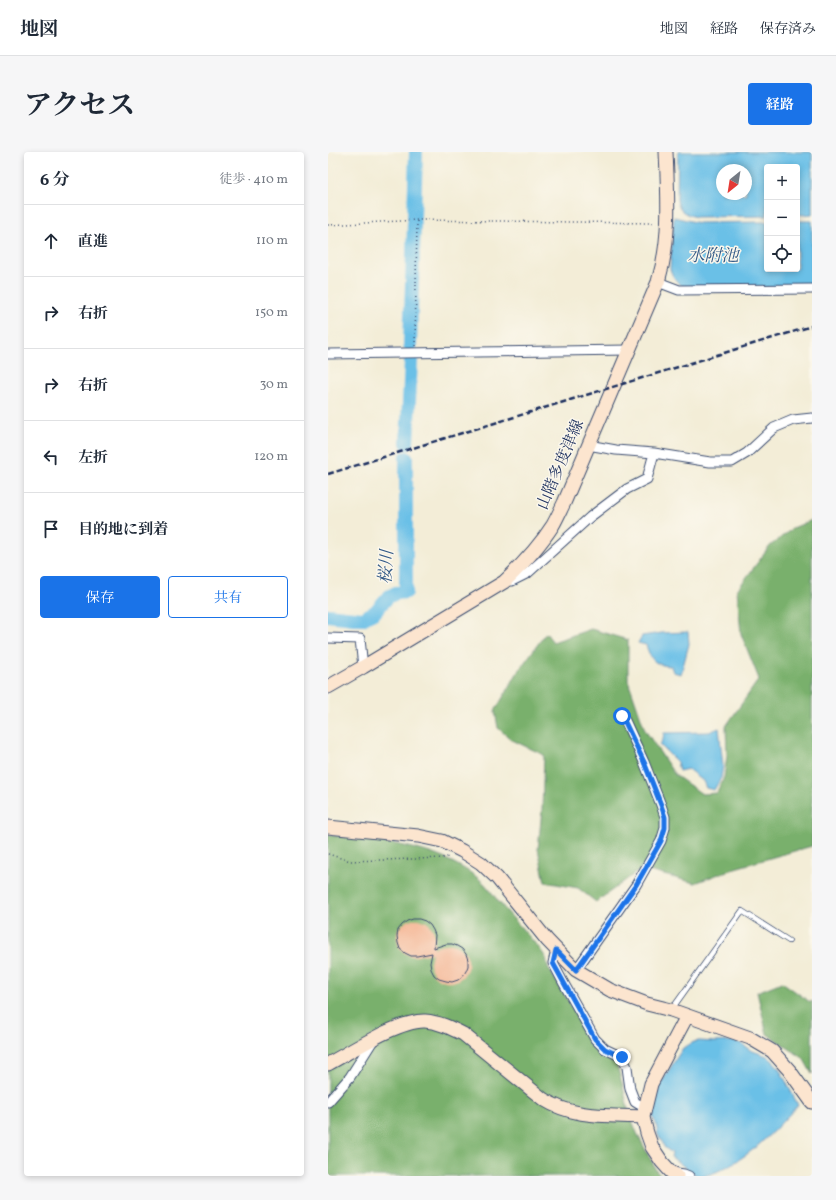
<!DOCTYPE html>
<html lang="ja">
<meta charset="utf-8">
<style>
body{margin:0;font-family:Vollkorn,"Noto Serif JP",serif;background:#f6f6f7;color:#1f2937}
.controls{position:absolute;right:12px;top:12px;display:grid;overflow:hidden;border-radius:4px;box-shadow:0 2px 6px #0003}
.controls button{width:36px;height:36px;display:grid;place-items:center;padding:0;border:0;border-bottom:1px solid #e0e1e3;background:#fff;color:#1f2937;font:20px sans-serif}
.compass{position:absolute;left:388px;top:12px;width:36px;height:36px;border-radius:50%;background:#fff;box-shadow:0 2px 6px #0003;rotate:210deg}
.stop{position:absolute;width:12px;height:12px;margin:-9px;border:3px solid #1a73e8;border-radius:50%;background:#fff}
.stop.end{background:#1a73e8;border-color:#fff;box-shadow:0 1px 4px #0008}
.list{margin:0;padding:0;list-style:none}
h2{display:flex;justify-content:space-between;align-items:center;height:52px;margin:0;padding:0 16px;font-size:17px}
h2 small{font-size:13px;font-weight:400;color:#747a83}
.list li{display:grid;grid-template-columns:26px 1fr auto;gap:12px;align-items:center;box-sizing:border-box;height:72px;padding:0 16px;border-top:1px solid #e0e1e3}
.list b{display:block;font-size:15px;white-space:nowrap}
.list em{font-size:13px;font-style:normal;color:#747a83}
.actions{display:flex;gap:8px;padding:12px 16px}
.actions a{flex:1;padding:9px 0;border:1px solid #1a73e8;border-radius:4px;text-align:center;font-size:14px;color:#1a73e8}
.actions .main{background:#1a73e8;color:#fff}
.icon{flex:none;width:22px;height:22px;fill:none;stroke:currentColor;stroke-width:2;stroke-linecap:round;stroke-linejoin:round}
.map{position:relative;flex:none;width:484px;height:1024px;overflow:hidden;border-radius:4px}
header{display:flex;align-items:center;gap:24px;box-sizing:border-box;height:56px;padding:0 20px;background:#fff;border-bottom:1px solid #e0e1e3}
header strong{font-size:19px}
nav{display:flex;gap:22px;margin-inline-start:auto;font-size:14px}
.intro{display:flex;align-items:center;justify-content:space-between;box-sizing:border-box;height:96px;padding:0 24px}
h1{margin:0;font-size:28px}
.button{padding:10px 18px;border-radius:4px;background:#1a73e8;color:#fff;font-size:14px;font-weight:700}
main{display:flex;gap:24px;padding:0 24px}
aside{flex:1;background:#fff;border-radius:4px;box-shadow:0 2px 6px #0003}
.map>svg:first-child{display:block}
.forest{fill:#79b06c;stroke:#4a7065}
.water{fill:#6bc0e7;stroke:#4378a2;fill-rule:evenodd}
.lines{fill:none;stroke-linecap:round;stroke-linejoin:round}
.river{stroke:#6bc0e7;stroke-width:14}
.building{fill:#f4b290}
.lane-casing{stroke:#3b4c70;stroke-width:6}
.street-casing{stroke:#3b4c70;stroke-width:11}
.secondary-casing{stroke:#3b4c70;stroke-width:15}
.path{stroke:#3b4c70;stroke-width:1.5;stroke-dasharray:1 3;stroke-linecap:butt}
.lane{stroke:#fff;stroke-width:4.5}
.street{stroke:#fff;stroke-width:9}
.secondary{stroke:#fce5cf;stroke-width:13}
.rail{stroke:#1b2f5e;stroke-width:2.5;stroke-dasharray:6 3;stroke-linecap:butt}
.route{stroke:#1a73e8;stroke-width:5}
.labels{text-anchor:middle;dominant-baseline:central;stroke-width:3;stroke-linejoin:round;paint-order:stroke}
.street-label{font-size:16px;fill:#1b2f5e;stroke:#fbf7ec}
.water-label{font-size:17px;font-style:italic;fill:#335a87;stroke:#fbf7ec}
</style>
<header>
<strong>地図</strong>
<nav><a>地図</a><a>経路</a><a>保存済み</a></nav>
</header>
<div class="intro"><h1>アクセス</h1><a class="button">経路</a></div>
<main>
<aside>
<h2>6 分<small>徒歩 · 410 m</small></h2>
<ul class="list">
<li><svg class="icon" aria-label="ahead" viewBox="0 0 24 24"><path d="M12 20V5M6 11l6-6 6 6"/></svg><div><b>直進</b></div><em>110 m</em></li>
<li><svg class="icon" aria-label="right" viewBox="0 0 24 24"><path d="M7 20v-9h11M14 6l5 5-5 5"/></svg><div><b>右折</b></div><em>150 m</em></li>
<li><svg class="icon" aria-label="right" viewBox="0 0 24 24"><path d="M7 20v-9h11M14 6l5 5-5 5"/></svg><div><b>右折</b></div><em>30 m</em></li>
<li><svg class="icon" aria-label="left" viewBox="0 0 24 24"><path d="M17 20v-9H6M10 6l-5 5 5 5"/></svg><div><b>左折</b></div><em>120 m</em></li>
<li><svg class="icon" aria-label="arrive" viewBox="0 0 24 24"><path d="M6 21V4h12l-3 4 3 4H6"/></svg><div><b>目的地に到着</b></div></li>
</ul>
<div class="actions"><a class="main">保存</a><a>共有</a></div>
</aside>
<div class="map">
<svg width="484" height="1024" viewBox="0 0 484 1024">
<rect width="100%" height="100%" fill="#fbf7ec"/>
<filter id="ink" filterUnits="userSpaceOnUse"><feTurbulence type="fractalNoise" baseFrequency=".025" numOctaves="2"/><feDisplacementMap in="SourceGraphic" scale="8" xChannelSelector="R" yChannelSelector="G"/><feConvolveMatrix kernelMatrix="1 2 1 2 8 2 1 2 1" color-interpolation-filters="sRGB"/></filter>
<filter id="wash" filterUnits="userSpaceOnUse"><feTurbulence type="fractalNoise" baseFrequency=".012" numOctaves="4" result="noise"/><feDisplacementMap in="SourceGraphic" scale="16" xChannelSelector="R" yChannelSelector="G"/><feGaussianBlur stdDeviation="0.9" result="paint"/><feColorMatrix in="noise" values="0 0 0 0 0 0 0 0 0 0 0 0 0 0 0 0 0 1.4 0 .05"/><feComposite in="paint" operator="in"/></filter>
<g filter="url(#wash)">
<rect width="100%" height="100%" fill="#f3edd7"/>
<path class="forest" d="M484 368V694L407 716 367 731 313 717 268 750 250 736 217 730 210 697 214 658 216 603 184 588 170 576 167 559 191 518 218 481 225 490 263 477 300 488V528L317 578 347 623 374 642 389 641 396 625 399 603 398 574 431 527 413 482 409 438 442 394 465 376Z
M0 683C52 689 107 693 150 726 158 732 164 741 170 749 184 765 198 781 212 797L218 806 220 815 265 890 277 900 287 907 294 931 301 961 309 981 329 1020 335 1024H0Z
M454 830 482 850 484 849V922L475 906 439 882 429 840Z"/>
<path class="water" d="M350 0H484V62L474 63 469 61V15H439V64L368 65C357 62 351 60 349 48ZM394 18H418V42H394Z
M346 65 371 71 439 70V117H469V69H484V135L359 137C350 132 345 126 342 117Z
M360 480 361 492 353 522 345 520 343 514C326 513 323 508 318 493L310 491 314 484 334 481Z
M391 576 395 614 393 626 386 638 378 636 375 629 360 617 351 619 349 610 332 593 335 587 336 581 381 580Z
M371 889 387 890 405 889 412 891 422 898 439 904 445 909 451 916 470 953C444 981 424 1004 388 1020 383 1022 377 1024 371 1024 366 1023 348 1008 343 1005L344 1001 336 995 334 989 330 983 328 971 325 966 326 952 330 938 334 929 355 896 366 890Z"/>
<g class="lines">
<path class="river" d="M86 65 88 0
M82 193 86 71
M79 291 83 208
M0 463 34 467 47 460 60 445 68 441 78 440V306"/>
</g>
<g id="blocks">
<path class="building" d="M85 767H91L97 769 102 773 105 778 107 783 106 796 118 792H124L129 794 134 797 138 802 140 808V814L138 819 135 824 130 828 124 830 118 829 111 827 106 823 103 817 102 811 104 801 89 804H83L77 801 72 797 70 791 69 784 70 778 74 773 79 769Z"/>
</g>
</g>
<g filter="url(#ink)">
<use href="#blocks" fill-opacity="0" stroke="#3b4c70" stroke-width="1"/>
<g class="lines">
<g class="lane-casing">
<path id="lane" d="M344 857 414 759 461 789"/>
</g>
<g class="street-casing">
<path id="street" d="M330 130 351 138 484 137
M0 202 301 198
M260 293 288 298 326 301 382 310H404L419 301 446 276 465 268 484 266
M178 429H184L200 421 262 365 299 337 319 327 326 301
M0 486 32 487 35 515
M228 798 225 811 235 830 267 887 277 897 294 905 299 915 302 937 307 950 317 956
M248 818 308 733 333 689 337 676V665L333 653 316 610 295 564
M0 950 22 925 46 887
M343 1020 356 1022 361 1024"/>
</g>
<g class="secondary-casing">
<path id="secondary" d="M0 535 35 515 176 430C195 412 211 395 225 373 229 366 232 359 236 351L330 130C343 87 340 44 338 0
M0 675 90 684 114 689 134 699 153 711 169 726 219 788 248 818 282 838 319 852 343 858 422 886 444 899 461 918 484 950
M0 912C24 899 71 868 97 869 111 870 123 876 135 882L215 947C247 967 279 963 315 965
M349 1024 343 1020 334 1010 324 995 319 981 315 965 323 932 359 864"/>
</g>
<path class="path" d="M0 73 89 68 325 71
M87 194 89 68
M0 702 22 709 118 706 120 704"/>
<use href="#lane" class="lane"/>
<use href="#street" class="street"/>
<use href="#secondary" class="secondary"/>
<path class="rail" d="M0 322 484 174"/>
</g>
</g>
<g class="lines" filter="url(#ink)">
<path class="route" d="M294 905 277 897 267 887 225 811 228 798 248 818 308 733 333 689 337 676V665L333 653 316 610 294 564"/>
</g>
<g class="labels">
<g class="street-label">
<text transform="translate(233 313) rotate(-67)">山階多度津線</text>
</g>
<g class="water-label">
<text x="385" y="104">水附池</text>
<text transform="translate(59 415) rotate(-87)">桜川</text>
</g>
</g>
</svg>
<div class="controls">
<button>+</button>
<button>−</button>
<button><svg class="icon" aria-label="locate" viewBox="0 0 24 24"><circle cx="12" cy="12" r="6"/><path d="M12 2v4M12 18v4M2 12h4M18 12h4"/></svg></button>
</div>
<svg class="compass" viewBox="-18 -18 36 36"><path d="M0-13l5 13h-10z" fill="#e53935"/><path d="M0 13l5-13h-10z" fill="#747a83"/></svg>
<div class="stop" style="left:294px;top:564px"></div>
<div class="stop end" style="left:294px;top:905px"></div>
</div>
</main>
